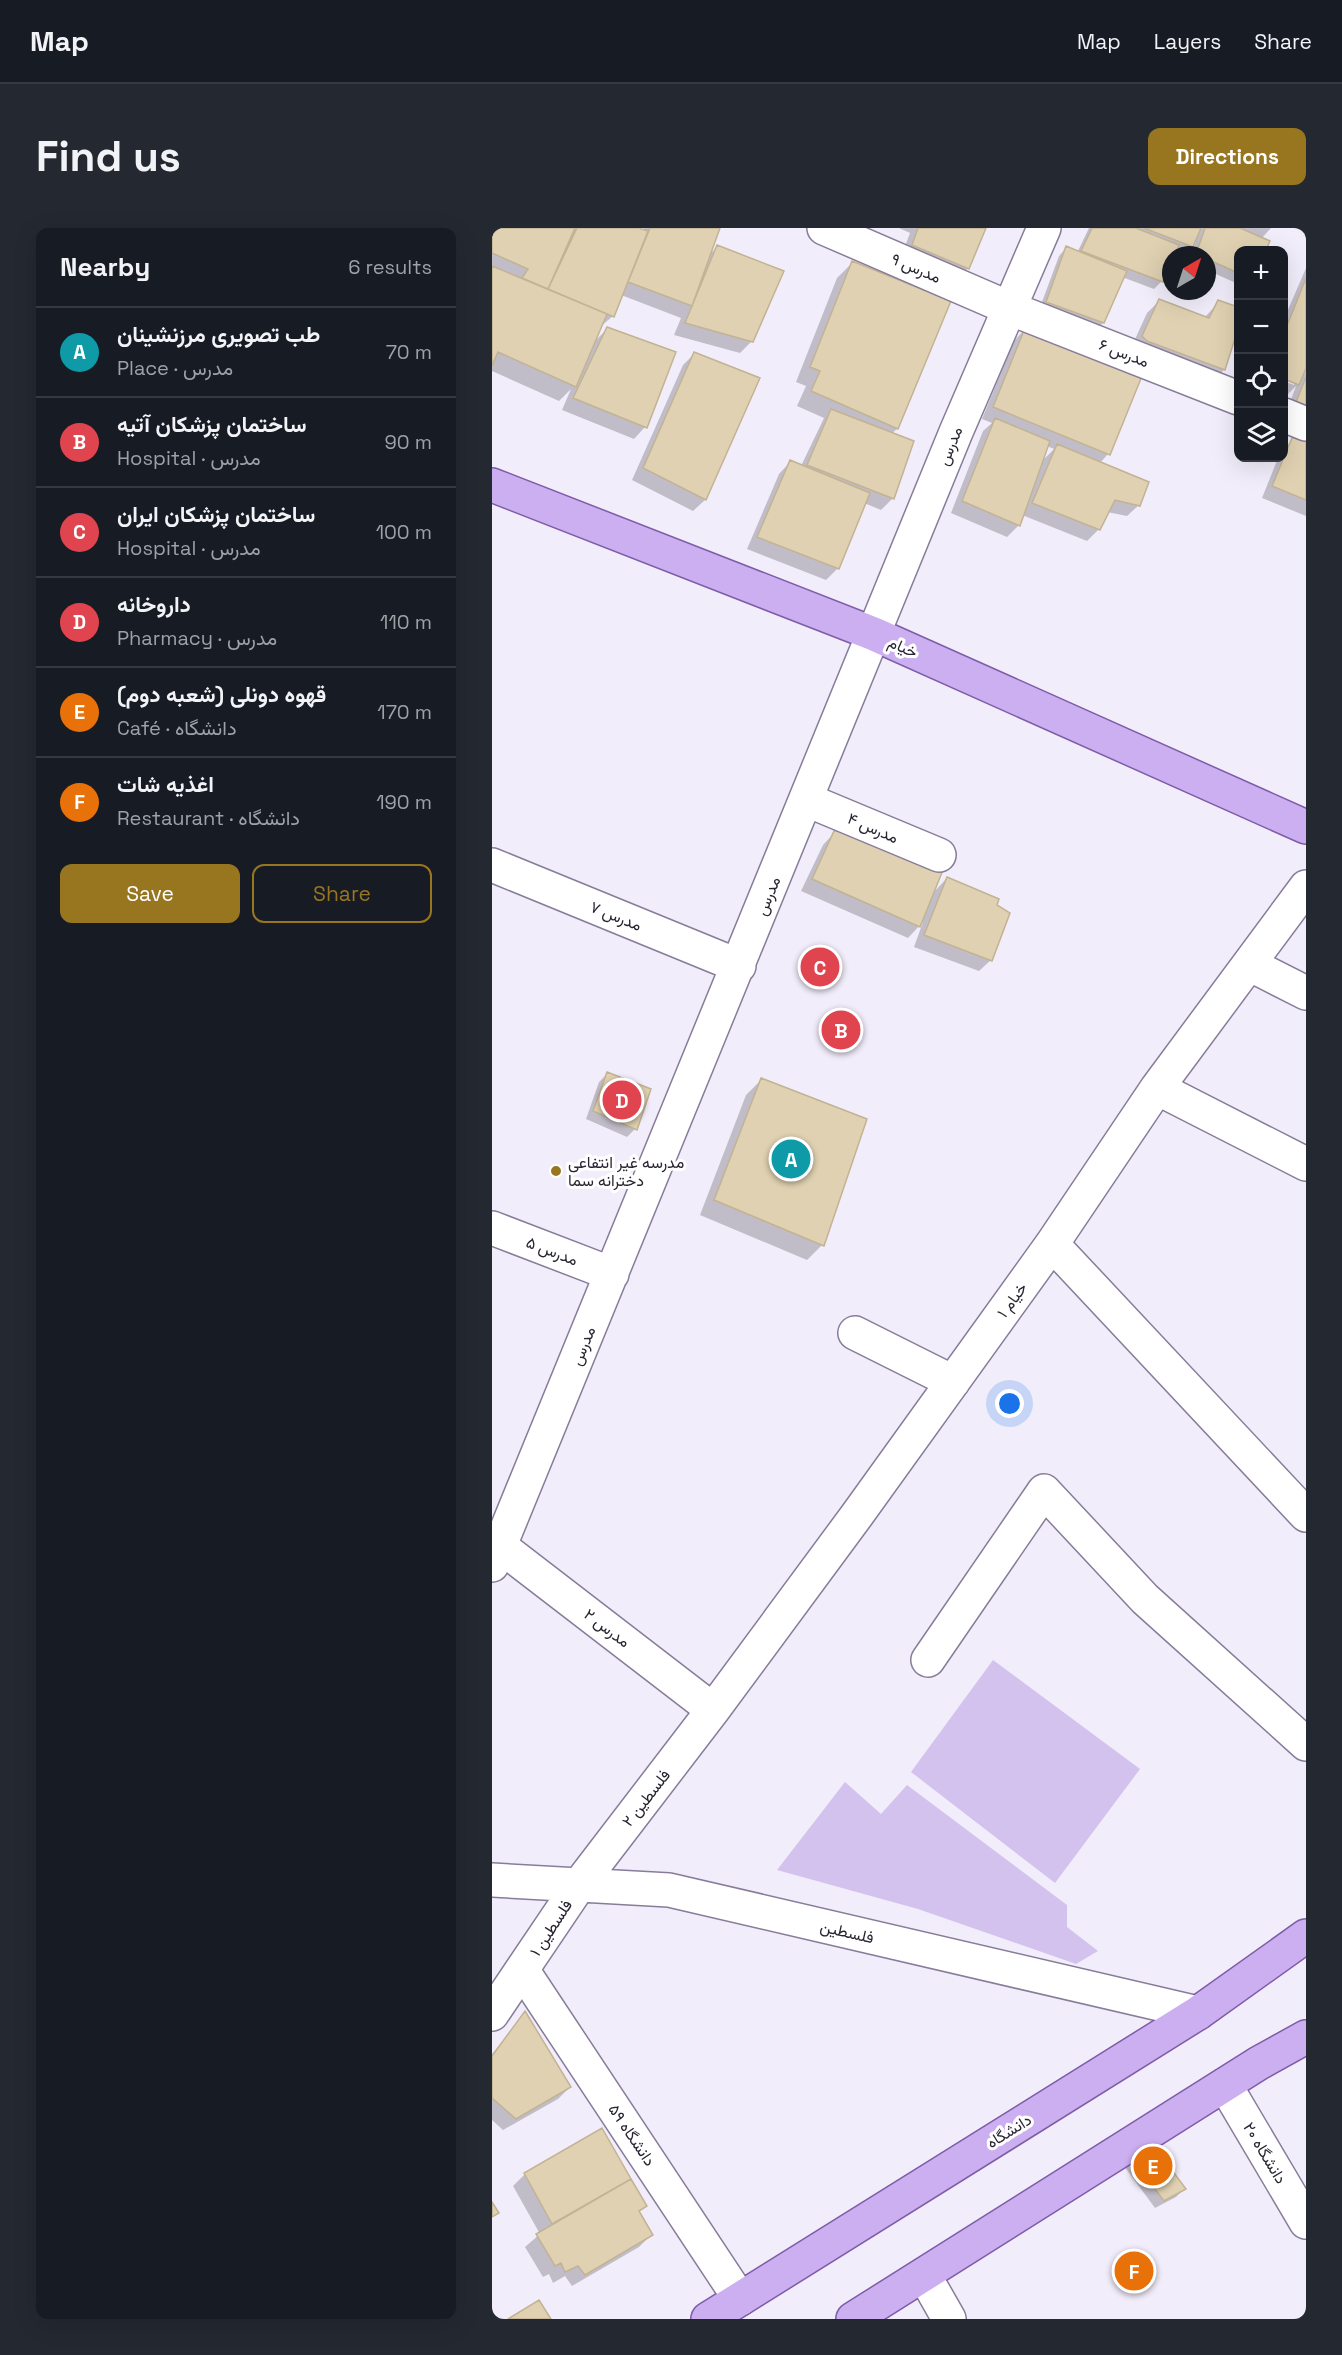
<!DOCTYPE html>
<meta charset="utf-8">
<style>
body{margin:0;font-family:"Space Grotesk",Vazirmatn,sans-serif;background:#242831;color:#f1f3f6}
.controls{position:absolute;right:18px;top:18px;display:grid;overflow:hidden;border-radius:12px;box-shadow:0 6px 24px #0002}
.controls button{width:54px;height:54px;display:grid;place-items:center;padding:0;border:0;border-bottom:2px solid #363941;background:#171b24;color:#f1f3f6;font:30px sans-serif}
.compass{position:absolute;left:670px;top:18px;width:54px;height:54px;border-radius:50%;background:#171b24;box-shadow:0 6px 24px #0002;rotate:39deg}
.you{position:absolute;left:518px;top:1176px;width:21px;height:21px;margin:-15px;border:4px solid #fff;border-radius:50%;background:#1a73e8;box-shadow:0 0 0 9px #1a73e833}
.badge{display:grid;place-items:center;width:39px;height:39px;border-radius:50%;background:#987620;color:#fff;font-size:20px;font-weight:700}
.pin{position:absolute;translate:-50% -50%;border:3px solid #fff;box-shadow:0 2px 6px #0006}
.list{margin:0;padding:0;list-style:none}
h2{display:flex;justify-content:space-between;align-items:center;height:78px;margin:0;padding:0 24px;font-size:26px}
h2 small{font-size:20px;font-weight:400;color:#9ea1a6}
.list li{display:grid;grid-template-columns:39px 1fr auto;gap:18px;align-items:center;box-sizing:border-box;height:90px;padding:0 24px;border-top:2px solid #363941}
.list b{display:block;font-size:22px;white-space:nowrap}
.list p{margin:0;font-size:20px;white-space:nowrap;color:#9ea1a6}
.list em{font-size:20px;font-style:normal;color:#9ea1a6}
.actions{display:flex;gap:12px;padding:18px 24px}
.actions a{flex:1;padding:14px 0;border:2px solid #987620;border-radius:12px;text-align:center;font-size:21px;color:#987620}
.actions .main{background:#987620;color:#fff}
.icon{flex:none;width:33px;height:33px;fill:none;stroke:currentColor;stroke-width:2;stroke-linecap:round;stroke-linejoin:round}
.map{position:relative;flex:none;width:814px;height:2091px;overflow:hidden;border-radius:12px}
header{display:flex;align-items:center;gap:36px;box-sizing:border-box;height:84px;padding:0 30px;background:#171b24;border-bottom:2px solid #363941}
header strong{font-size:28px}
nav{display:flex;gap:33px;margin-inline-start:auto;font-size:21px}
.intro{display:flex;align-items:center;justify-content:space-between;box-sizing:border-box;height:144px;padding:0 36px}
h1{margin:0;font-size:42px}
.button{padding:15px 27px;border-radius:12px;background:#987620;color:#fff;font-size:21px;font-weight:700}
main{display:flex;gap:36px;padding:0 36px}
aside{flex:1;background:#171b24;border-radius:12px;box-shadow:0 6px 24px #0002}
.map>svg:first-child{display:block}
.green{fill:#d3c2ed}
.shadow{fill:#0003;fill-rule:evenodd}
.building{fill:#e0d1b2;stroke:#c1b394;stroke-width:1.5}
.lines{fill:none;stroke-linecap:round;stroke-linejoin:round}
.minor-casing{stroke:#877c99;stroke-width:36}
.major-casing{stroke:#7d5ca8;stroke-width:36}
.minor{stroke:#fff;stroke-width:33}
.major{stroke:#ccaff1;stroke-width:33}
.poi-dot{fill:#987620;stroke:#fff;stroke-width:2}
.labels{text-anchor:middle;dominant-baseline:central;stroke-width:6;stroke-linejoin:round;paint-order:stroke}
.street-label{font-size:16px;fill:#292430;stroke:#fff}
.poi-label{font-size:16px;fill:#292430;stroke:#fff;text-anchor:start}
</style>
<header>
<strong>Map</strong>
<nav><a>Map</a><a>Layers</a><a>Share</a></nav>
</header>
<div class="intro"><h1>Find us</h1><a class="button">Directions</a></div>
<main>
<aside>
<h2>Nearby<small>6 results</small></h2>
<ul class="list">
<li><span class="badge" style="background:#0f9aa8">A</span><div><b>طب تصویری مرزنشینان</b><p>Place · مدرس</p></div><em>70 m</em></li>
<li><span class="badge" style="background:#e0444e">B</span><div><b>ساختمان پزشکان آتیه</b><p>Hospital · مدرس</p></div><em>90 m</em></li>
<li><span class="badge" style="background:#e0444e">C</span><div><b>ساختمان پزشکان ایران</b><p>Hospital · مدرس</p></div><em>100 m</em></li>
<li><span class="badge" style="background:#e0444e">D</span><div><b>داروخانه</b><p>Pharmacy · مدرس</p></div><em>110 m</em></li>
<li><span class="badge" style="background:#e8710a">E</span><div><b>قهوه دونلی (شعبه دوم)</b><p>Café · دانشگاه</p></div><em>170 m</em></li>
<li><span class="badge" style="background:#e8710a">F</span><div><b>اغذیه شات</b><p>Restaurant · دانشگاه</p></div><em>190 m</em></li>
</ul>
<div class="actions"><a class="main">Save</a><a>Share</a></div>
</aside>
<div class="map">
<svg width="814" height="2091" viewBox="0 0 814 2091">
<rect width="100%" height="100%" fill="#f2edfa"/>
<path class="green" d="M501 1432 648 1541 563 1655 419 1544Z
M353 1554 389 1586 415 1557 575 1677V1699L606 1723 584 1736 426 1681 285 1642Z"/>
<path class="shadow" d="M0 0H143L151 3 152 0H227L217 27 225 19 260 113 248 125 182 107 189 90 129 67 121 88 108 99 101 115 115 101 153 199 142 211 70 182 79 161 67 173 0 143Z
M407 0H492L476 40 464 52 409 29 418 5Z
M597 0H779L769 11 776 14 773 22H746V56L715 42V27H699L704 14 692 26 683 23 670 53 662 61 630 49 611 95 603 103 547 82 567 28 574 20 585 25Z
M360 35 457 74 405 201 399 206 401 270 389 282 372 275 346 340 334 352 255 321 287 246 298 234 309 238 332 190 305 178 314 158 304 154 345 50Z
M814 40V192L794 186 804 158 794 168 792 167V153L802 157V154L792 150V91Z
M667 73 712 90 727 74 746 81V96L732 142 720 153 639 120 655 85Z
M533 101 616 226 608 235 647 277 635 288 615 284 607 301 595 313 530 287 527 297 515 309 459 285 491 203 500 195 490 191 522 113ZM555 218 562 221 549 234Z
M202 126 213 272 201 283 140 252 191 137Z
M814 209V288L770 270 786 230H792V221L801 211Z
M343 604 440 666 455 650 499 732 487 743 422 719 431 694 416 710 309 663 331 617Z
M115 846 143 901 135 909 94 891 107 854Z
M269 852 330 1017 315 1032 208 987 254 867Z
M33 1786 78 1859 66 1871 11 1902 0 1892V1826Z
M109 1902 153 1978 146 1985 159 2007 147 2019 80 2058 73 2048 61 2055 57 2046 51 2049 33 2019 48 2006 21 1958 33 1946Z
M637 1926 692 1961 684 1969 663 1980 629 1934Z"/>
<path class="building" d="M4 0H83L56 61 30 50 36 41 0 25V8Z
M85 0H147L156 3 122 89 56 61Z
M158 0H228L200 78 136 54Z
M426 0H494L477 41 420 17Z
M600 0H644L687 17 683 27H679V35L671 54 589 23Z
M652 0H709L701 19Z
M713 0H748L778 13 774 22H746V45L715 31V27L704 26Z
M225 17 292 43 261 114 193 95Z
M574 18 635 43 612 95 554 74Z
M360 33 459 73 406 201 319 163 328 143 318 139Z
M0 38 115 86 84 159 6 124 0 138Z
M814 50V140L807 157 792 151V105Z
M667 71 717 90 726 72 746 79V101L733 142 655 113 650 108Z
M115 99 184 124 155 200 81 170Z
M533 100 650 148 618 227 501 179Z
M202 124 268 150 214 272 151 240Z
M814 149V177L804 174Z
M339 181 422 213 402 271 315 237Z
M503 190 558 213 528 298 470 273Z
M811 206 814 207V272L780 258 800 210Z
M565 216 657 254 648 278 623 272 608 302 540 275Z
M298 232 378 265 347 341 265 309Z
M354 601 451 642 428 699 320 651 342 603Z
M455 649 507 671 505 677 518 685 500 733 432 707Z
M115 844 159 861 145 902 101 883Z
M269 850 375 891 332 1018 222 972Z
M33 1783 79 1859 24 1891 0 1870V1828Z
M110 1900 139 1951 60 1996 32 1945Z
M658 1913 694 1961 672 1973 636 1925Z
M139 1951 155 1978 147 1983 161 2007 93 2047 86 2038 73 2044 69 2035 63 2038 44 2006Z
M0 1974 7 1985 0 1989Z
M47 2072 59 2091H16Z"/>
<g class="lines">
<g class="minor-casing">
<path id="minor" d="M332 0 517 80 746 170
M792 187 814 196
M315 572 447 627
M0 637 247 738
M757 736 814 765
M665 860 814 936
M0 1000 120 1046
M560 1016 814 1287
M363 1105 461 1154
M8 1318 221 1482
M0 1337 464 204 552 0
M436 1432 552 1263 653 1371 814 1516
M0 1652 177 1662 706 1785
M31 1743 248 2071
M0 1786 87 1657 221 1482 365 1287 560 1016 665 860 814 659
M733 1857 814 1994
M432 2047 457 2091"/>
</g>
<g class="major-casing">
<path id="major" d="M0 257 382 406 814 599
M216 2091 706 1785 814 1708
M361 2091 767 1835 814 1809"/>
</g>
<use href="#minor" class="minor"/>
<use href="#major" class="major"/>
</g>
<circle class="poi-dot" cx="64" cy="943" r="6"/>
<g class="labels">
<g class="street-label">
<text transform="translate(424 40) rotate(23)">مدرس ۹</text>
<text transform="translate(632 125) rotate(21)">مدرس ۶</text>
<text transform="translate(458 218) rotate(-68)">مدرس</text>
<text transform="translate(411 419) rotate(24)">خیام</text>
<text transform="translate(381 600) rotate(23)">مدرس ۴</text>
<text transform="translate(276 668) rotate(-68)">مدرس</text>
<text transform="translate(124 688) rotate(22)">مدرس ۷</text>
<text transform="translate(60 1023) rotate(21)">مدرس ۵</text>
<text transform="translate(520 1072) rotate(-54)">خیام ۱</text>
<text transform="translate(91 1118) rotate(-68)">مدرس</text>
<text transform="translate(115 1400) rotate(37)">مدرس ۲</text>
<text transform="translate(154 1570) rotate(-52)">فلسطین ۲</text>
<text transform="translate(59 1700) rotate(-57)">فلسطین ۱</text>
<text transform="translate(355 1704) rotate(13)">فلسطین</text>
<text transform="translate(517 1903) rotate(-32)">دانشگاه</text>
<text transform="translate(140 1907) rotate(56)">دانشگاه ۵۹</text>
<text transform="translate(773 1925) rotate(59)">دانشگاه ۲۰</text>
</g>
<g class="poi-label">
<text x="76" y="934">مدرسه غیر انتفاعی<tspan x="76" dy="18">دخترانه سما</tspan></text>
</g>
</g>
</svg>
<div class="controls">
<button>+</button>
<button>−</button>
<button><svg class="icon" aria-label="locate" viewBox="0 0 24 24"><circle cx="12" cy="12" r="6"/><path d="M12 2v4M12 18v4M2 12h4M18 12h4"/></svg></button>
<button><svg class="icon" aria-label="layers" viewBox="0 0 24 24"><path d="M12 4l9 5-9 5-9-5zM3 14l9 5 9-5"/></svg></button>
</div>
<svg class="compass" viewBox="-18 -18 36 36"><path d="M0-13l5 13h-10z" fill="#e53935"/><path d="M0 13l5-13h-10z" fill="#9ea1a6"/></svg>
<div class="you"></div>
<div class="pin badge" style="left:299px;top:931px;background:#0f9aa8">A</div>
<div class="pin badge" style="left:349px;top:802px;background:#e0444e">B</div>
<div class="pin badge" style="left:328px;top:739px;background:#e0444e">C</div>
<div class="pin badge" style="left:130px;top:872px;background:#e0444e">D</div>
<div class="pin badge" style="left:661px;top:1938px;background:#e8710a">E</div>
<div class="pin badge" style="left:642px;top:2043px;background:#e8710a">F</div>
</div>
</main>
